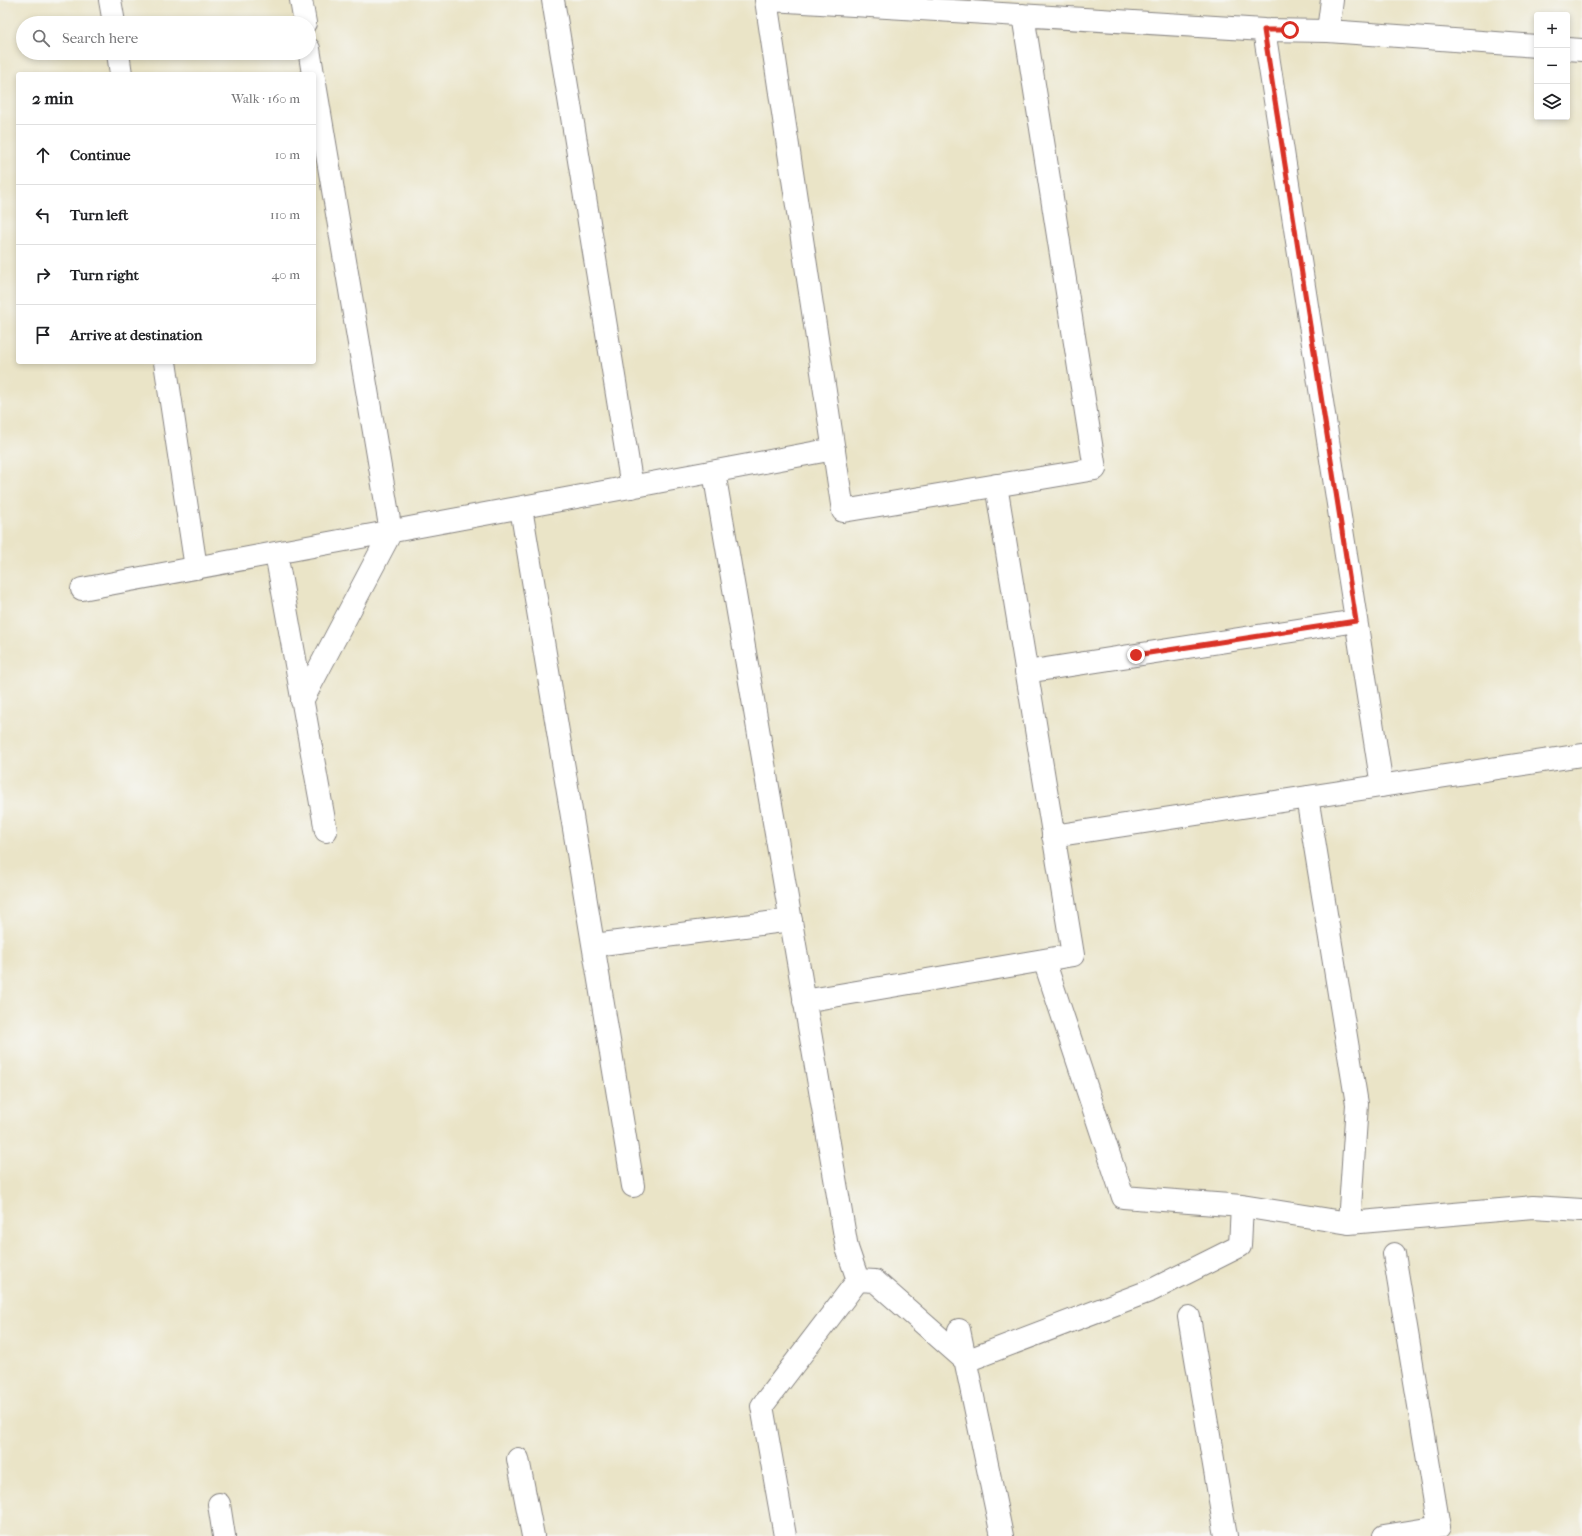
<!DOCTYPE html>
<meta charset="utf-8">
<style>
body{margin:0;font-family:"IM FELL French Canon",serif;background:#f2f2f2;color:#202124}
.controls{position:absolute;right:12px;top:12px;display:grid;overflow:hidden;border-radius:4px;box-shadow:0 2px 6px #0003}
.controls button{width:36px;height:36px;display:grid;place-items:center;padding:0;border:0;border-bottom:1px solid #e0e0e0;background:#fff;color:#202124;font:20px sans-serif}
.stop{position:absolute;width:12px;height:12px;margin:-9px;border:3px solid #d93025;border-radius:50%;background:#fff}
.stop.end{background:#d93025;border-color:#fff;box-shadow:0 1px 4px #0008}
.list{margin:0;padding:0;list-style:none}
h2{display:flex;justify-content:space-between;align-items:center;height:52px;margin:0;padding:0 16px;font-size:17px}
h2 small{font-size:13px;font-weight:400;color:#757577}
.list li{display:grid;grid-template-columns:26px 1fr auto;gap:12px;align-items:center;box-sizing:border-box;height:60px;padding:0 16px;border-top:1px solid #e0e0e0}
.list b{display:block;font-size:15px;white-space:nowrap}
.list em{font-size:13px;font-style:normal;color:#757577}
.icon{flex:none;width:22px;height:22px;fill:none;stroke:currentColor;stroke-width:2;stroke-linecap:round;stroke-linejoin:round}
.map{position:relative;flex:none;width:1582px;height:1536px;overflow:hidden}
.search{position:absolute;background:#fff;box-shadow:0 2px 6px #0003;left:16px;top:16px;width:300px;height:44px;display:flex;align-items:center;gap:10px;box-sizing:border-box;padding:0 14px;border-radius:22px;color:#757577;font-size:15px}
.panel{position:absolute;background:#fff;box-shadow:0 2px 6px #0003;left:16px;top:72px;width:300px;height:292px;border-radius:4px}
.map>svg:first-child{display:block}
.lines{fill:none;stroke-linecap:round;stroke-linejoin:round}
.minor-casing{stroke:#868381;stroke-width:24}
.minor{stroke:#fff;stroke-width:22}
.route{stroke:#d93025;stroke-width:5}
</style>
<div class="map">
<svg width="1582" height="1536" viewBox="0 0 1582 1536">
<rect width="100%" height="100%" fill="#f6f6f2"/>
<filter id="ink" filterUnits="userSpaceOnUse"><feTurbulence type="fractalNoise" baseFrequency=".025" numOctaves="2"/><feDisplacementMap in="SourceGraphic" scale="8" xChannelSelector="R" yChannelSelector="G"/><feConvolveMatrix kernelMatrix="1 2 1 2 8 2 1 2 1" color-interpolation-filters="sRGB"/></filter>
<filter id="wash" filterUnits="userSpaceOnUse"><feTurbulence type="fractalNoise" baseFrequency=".012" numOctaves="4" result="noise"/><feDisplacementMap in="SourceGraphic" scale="16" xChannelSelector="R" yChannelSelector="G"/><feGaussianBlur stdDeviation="0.9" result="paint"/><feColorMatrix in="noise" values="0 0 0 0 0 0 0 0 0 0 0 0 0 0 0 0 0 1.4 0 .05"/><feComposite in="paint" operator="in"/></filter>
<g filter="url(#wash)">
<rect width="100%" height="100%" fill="#eae4c7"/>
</g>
<g filter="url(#ink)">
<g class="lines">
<g class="minor-casing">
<path id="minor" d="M110 0 114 23
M301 0 305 23
M553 0 632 487
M766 0 843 511 1095 469 1023 15
M771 0 1264 30 1328 31 1537 46
M1264 30 1382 786
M1328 31 1332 0
M309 49 313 74
M1567 49 1582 50
M118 53 121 74
M165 362 196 568
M714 472 847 1248 858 1280
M521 508 633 1186
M276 553 326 831
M82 589 834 449
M1026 672 1356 621
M302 701 391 532 314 78
M1307 797 1357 1104 1349 1223
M1053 836 1582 755
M594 945 791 920
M1044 960 1123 1197 1242 1206 1349 1223 1533 1207 1582 1210
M804 1001 1073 955 996 485
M858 1280 875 1281 966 1361 1152 1290 1240 1246 1242 1206
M1189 1317 1226 1536
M959 1330 1002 1536
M518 1459 533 1536
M219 1504 224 1536
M785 1536 762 1406 858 1280
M1384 1536 1439 1527 1394 1254"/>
</g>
<use href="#minor" class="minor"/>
</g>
</g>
<g class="lines" filter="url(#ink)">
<path class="route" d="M1136 655 1356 621 1264 30H1290"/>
</g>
</svg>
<div class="controls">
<button>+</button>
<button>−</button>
<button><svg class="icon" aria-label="layers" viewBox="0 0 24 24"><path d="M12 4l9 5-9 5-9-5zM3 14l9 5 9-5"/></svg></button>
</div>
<div class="stop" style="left:1290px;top:30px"></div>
<div class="stop end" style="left:1136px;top:655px"></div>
<div class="search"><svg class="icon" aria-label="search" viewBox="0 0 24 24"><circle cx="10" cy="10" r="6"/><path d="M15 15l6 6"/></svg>Search here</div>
<section class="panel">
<h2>2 min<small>Walk · 160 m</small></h2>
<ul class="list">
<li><svg class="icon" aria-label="ahead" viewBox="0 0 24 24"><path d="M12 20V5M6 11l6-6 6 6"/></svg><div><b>Continue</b></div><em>10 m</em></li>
<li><svg class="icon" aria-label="left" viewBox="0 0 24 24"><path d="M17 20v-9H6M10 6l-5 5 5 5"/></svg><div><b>Turn left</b></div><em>110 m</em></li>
<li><svg class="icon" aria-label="right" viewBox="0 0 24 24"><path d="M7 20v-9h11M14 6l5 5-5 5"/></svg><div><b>Turn right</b></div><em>40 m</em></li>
<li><svg class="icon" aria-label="arrive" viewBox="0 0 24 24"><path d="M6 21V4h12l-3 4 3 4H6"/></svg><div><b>Arrive at destination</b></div></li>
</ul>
</section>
</div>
